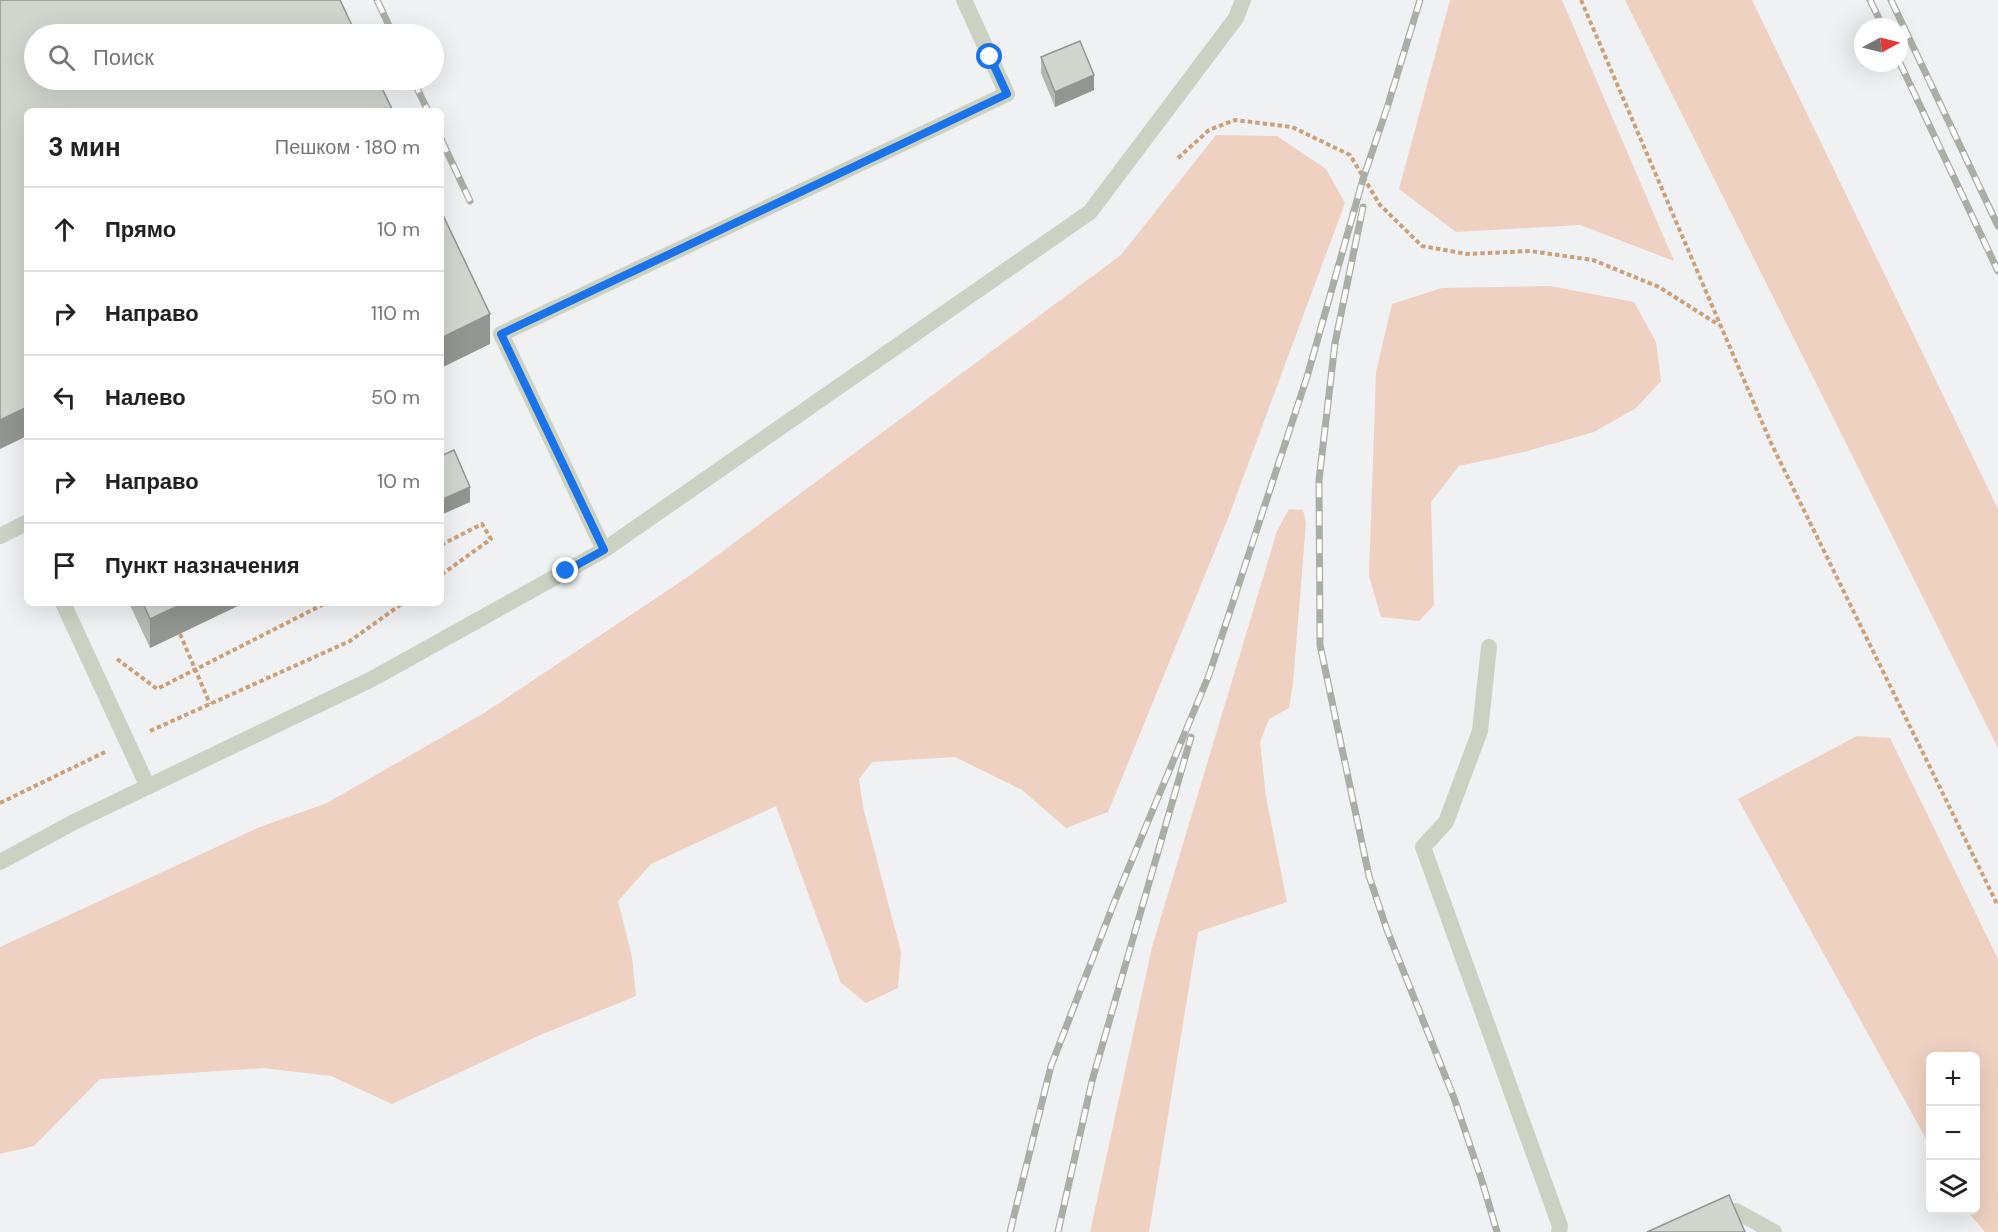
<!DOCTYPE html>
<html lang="ru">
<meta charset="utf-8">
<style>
body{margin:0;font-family:"DM Sans",sans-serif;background:#f6f6f6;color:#222}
.controls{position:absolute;right:18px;bottom:18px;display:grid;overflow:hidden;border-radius:9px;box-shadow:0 6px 24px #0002}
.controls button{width:54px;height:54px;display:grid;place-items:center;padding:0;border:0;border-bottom:2px solid #e0e0e0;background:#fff;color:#222;font:30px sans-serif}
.compass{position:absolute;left:1854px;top:18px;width:54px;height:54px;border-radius:50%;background:#fff;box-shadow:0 6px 24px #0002;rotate:83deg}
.stop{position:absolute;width:18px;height:18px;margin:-14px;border:4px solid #1a73e8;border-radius:50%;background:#fff}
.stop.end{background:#1a73e8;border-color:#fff;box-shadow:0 2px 6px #0008}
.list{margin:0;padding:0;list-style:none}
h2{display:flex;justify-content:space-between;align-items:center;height:78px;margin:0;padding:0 24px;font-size:26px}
h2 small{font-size:20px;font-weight:400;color:#767676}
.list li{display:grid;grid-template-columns:39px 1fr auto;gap:18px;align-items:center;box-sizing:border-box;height:84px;padding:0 24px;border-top:2px solid #e0e0e0}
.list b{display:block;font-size:22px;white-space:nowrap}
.list em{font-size:20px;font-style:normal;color:#767676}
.icon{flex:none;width:33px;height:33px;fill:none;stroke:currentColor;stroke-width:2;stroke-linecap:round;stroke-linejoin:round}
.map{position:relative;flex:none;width:1998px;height:1232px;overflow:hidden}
.search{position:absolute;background:#fff;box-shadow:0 6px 24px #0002;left:24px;top:24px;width:420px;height:66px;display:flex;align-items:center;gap:15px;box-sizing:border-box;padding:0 21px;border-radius:33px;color:#767676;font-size:22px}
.panel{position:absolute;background:#fff;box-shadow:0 6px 24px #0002;left:24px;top:108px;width:420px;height:498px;border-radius:9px}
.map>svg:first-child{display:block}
.green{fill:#eed1c1}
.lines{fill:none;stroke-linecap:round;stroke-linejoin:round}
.path{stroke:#cca079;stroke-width:4;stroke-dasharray:4.5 3;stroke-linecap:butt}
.lane{stroke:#cbd2c2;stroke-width:16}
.rail-casing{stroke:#aaafa6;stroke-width:7}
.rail{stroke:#fff;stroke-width:4.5;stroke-dasharray:14;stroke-linecap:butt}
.wall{fill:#b3b7b0}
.shaded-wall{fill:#929590}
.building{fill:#d0d5cd;stroke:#929590;stroke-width:1.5}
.route{stroke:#1a73e8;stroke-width:8}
</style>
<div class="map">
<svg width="1998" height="1232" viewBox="0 0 1998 1232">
<rect width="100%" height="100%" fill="#f0f1f3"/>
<path class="green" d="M1450 0H1562L1674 261 1580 225 1456 232 1399 189Z
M1625 0H1752L1998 509V748Z
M1216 135 1277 136 1326 169 1345 203 1227 521 1108 812 1066 828 1022 790 955 757 872 762 859 779 863 807 901 952 898 988 866 1003 841 983 776 806 651 864 618 901 632 957 636 996 538 1036 392 1104 331 1076 263 1068 100 1079 34 1146 0 1154V947L260 827 327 803 484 713 692 574 1121 255Z
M1550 286 1634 302 1656 342 1661 381 1636 408 1594 432 1524 452 1459 466 1431 502 1434 605 1419 621 1381 617 1369 576 1376 372 1392 304 1442 288Z
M1289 509 1303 510 1306 523 1293 683 1289 708 1269 719 1260 742 1266 797 1287 902 1198 932 1149 1232H1090L1152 947 1277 531Z
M1857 736 1890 738 1998 959V1232H1985L1966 1210H1976V1056H1930V1146L1738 799Z"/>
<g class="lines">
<path class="path" d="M1581 0 1771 443 1998 906
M1178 158 1209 130 1235 120 1292 127 1350 155 1380 205 1422 246 1467 254 1530 251 1593 260 1659 287 1719 325
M441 545 482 524 491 539 441 575
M180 634 210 704
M117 659 157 689 326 603
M150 731 350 641 403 603
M0 803 105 752"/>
<path class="lane" d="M0 536 26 523 27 526
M604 550 1090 212 1236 18 1243 0
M63 603 148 787
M1489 647 1480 731 1446 822 1423 847 1560 1226 1559 1232
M0 862 74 822 372 679 604 550 501 334 1007 94 964 0
M1736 1211 1774 1232"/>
<g class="rail-casing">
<path id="rail" d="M377 0 393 34
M1870 0 1883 27
M1891 0 1998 226
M1899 61 1998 271
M413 80 428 111
M441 139 470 201
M1363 207 1335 343 1319 480 1320 645 1369 876 1387 930 1454 1098 1482 1181 1497 1232
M1010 1232 1051 1066 1114 903 1209 675 1307 377 1363 179 1387 108 1420 0
M1058 1232 1092 1081 1191 737"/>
</g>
<use href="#rail" class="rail"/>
</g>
<path class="wall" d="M1041 57 1094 90 1055 107 1041 73Z
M129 603H244L150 648Z"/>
<path class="shaded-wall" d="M1094 75V90L1055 107V92Z
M490 314V344L441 368V338Z
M27 407V436L0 449V420Z
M470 487V502L441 515V500Z
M184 603H244L150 648V619Z"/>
<path class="building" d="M0 0H340L356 34H34V80H378L393 111H27V407L0 420Z
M1080 41 1094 75 1055 92 1041 57Z
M441 211 490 314 441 338Z
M454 450 470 487 441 500V456Z
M143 603H184L150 619Z
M1729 1195 1745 1232H1647Z"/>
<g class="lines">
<path class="route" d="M566 571 604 550 501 334 1007 94 990 57"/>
</g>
</svg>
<div class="controls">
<button>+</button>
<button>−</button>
<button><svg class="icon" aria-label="layers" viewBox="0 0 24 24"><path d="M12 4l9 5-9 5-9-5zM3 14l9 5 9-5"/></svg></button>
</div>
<svg class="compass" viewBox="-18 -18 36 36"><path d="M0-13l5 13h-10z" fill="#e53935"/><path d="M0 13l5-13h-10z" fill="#767676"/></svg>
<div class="stop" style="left:990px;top:57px"></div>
<div class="stop end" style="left:566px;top:571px"></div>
<div class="search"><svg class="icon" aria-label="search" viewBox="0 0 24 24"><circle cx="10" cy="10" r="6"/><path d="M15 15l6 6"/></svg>Поиск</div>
<section class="panel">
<h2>3 мин<small>Пешком · 180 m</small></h2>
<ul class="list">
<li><svg class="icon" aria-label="ahead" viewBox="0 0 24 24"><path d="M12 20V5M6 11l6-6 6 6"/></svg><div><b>Прямо</b></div><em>10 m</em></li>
<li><svg class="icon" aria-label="right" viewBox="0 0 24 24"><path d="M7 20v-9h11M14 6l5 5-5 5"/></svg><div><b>Направо</b></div><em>110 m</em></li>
<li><svg class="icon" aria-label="left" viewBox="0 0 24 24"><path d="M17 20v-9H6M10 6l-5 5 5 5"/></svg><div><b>Налево</b></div><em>50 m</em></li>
<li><svg class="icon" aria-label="right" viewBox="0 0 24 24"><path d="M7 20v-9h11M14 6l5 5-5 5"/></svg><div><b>Направо</b></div><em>10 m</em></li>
<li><svg class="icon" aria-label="arrive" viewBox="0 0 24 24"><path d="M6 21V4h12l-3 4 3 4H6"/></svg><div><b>Пункт назначения</b></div></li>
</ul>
</section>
</div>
